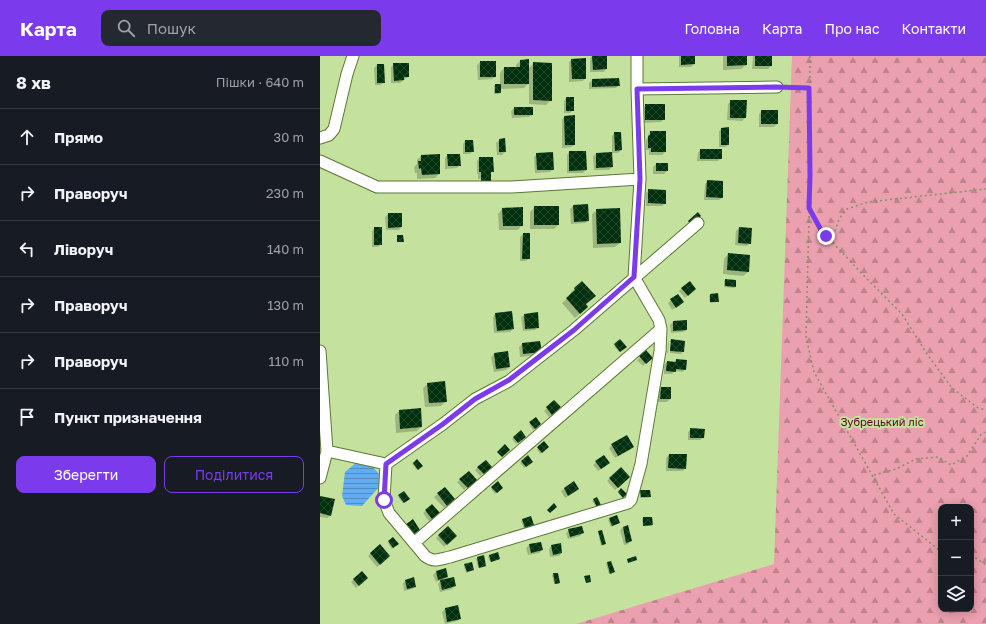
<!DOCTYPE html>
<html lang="uk">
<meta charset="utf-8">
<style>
body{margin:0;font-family:"Golos Text",sans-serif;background:#242831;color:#f1f3f6}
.controls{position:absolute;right:12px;bottom:12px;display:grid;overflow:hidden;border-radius:8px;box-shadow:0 2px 10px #0003}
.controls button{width:36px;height:36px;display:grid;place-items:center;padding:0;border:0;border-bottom:1px solid #363941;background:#171b24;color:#f1f3f6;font:20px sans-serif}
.stop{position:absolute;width:12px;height:12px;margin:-9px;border:3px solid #7c3aed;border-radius:50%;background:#fff}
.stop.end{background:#7c3aed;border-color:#fff;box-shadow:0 1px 4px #0008}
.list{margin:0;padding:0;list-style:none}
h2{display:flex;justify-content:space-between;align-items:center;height:52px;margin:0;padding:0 16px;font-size:17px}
h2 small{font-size:13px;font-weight:400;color:#9ea1a6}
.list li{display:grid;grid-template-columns:26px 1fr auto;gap:12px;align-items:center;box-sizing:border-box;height:56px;padding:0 16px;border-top:1px solid #363941}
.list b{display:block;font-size:15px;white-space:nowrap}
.list em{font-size:13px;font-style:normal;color:#9ea1a6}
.actions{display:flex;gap:8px;padding:12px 16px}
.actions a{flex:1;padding:9px 0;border:1px solid #7c3aed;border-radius:8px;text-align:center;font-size:14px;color:#7c3aed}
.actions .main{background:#7c3aed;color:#fff}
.icon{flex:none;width:22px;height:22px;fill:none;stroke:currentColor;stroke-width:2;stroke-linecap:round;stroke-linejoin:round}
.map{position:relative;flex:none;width:666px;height:568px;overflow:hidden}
header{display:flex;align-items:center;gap:24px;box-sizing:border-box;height:56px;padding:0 20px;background:#7c3aed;color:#fff}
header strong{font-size:19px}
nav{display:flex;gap:22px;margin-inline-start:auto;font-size:14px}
.search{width:280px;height:36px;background:#242831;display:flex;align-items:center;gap:10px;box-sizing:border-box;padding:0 14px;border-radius:8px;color:#9ea1a6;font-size:15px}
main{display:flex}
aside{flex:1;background:#171b24}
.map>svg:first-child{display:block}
.forest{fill:url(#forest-firs);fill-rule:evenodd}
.water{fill:url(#water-rules)}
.shadow{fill:#0003}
.building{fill:url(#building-cross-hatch)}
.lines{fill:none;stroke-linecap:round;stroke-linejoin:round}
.minor-casing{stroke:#5d7736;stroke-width:13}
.path{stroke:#7e9461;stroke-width:1.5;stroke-dasharray:2 3;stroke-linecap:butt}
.minor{stroke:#fff;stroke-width:11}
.route{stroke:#7c3aed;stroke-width:5}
.labels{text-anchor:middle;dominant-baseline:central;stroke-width:4;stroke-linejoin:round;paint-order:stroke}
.park-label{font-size:11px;fill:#5d0024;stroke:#c4e29d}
</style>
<header>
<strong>Карта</strong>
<div class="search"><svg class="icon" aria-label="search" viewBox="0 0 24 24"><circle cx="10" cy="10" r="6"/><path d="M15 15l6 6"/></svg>Пошук</div>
<nav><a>Головна</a><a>Карта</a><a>Про нас</a><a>Контакти</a></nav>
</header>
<main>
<aside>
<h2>8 хв<small>Пішки · 640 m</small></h2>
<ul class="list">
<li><svg class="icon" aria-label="ahead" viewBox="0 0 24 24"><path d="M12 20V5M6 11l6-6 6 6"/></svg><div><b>Прямо</b></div><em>30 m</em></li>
<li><svg class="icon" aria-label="right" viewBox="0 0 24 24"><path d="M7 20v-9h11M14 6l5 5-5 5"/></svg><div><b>Праворуч</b></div><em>230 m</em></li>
<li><svg class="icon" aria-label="left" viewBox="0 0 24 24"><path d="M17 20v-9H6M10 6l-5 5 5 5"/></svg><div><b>Ліворуч</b></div><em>140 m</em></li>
<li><svg class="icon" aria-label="right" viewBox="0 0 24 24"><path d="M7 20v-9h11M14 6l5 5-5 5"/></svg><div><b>Праворуч</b></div><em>130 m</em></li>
<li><svg class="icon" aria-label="right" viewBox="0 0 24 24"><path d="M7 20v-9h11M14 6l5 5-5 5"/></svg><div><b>Праворуч</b></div><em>110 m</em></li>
<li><svg class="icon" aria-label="arrive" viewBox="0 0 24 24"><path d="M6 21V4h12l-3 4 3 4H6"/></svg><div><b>Пункт призначення</b></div></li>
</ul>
<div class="actions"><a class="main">Зберегти</a><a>Поділитися</a></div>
</aside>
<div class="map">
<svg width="666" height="568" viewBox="0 0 666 568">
<defs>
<pattern id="forest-firs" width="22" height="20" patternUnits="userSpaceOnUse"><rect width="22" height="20" fill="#eaa0ae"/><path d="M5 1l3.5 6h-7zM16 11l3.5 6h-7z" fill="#be838d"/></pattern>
<pattern id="water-rules" width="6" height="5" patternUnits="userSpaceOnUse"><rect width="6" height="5" fill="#62adf1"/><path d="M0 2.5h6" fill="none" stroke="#518dc2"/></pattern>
<pattern id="building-cross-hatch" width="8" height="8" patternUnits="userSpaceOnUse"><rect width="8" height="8" fill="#03310f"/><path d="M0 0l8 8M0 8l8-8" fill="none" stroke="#1f4728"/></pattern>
</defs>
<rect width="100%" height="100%" fill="#c4e29d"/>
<path class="forest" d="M472 0H666V568H256L454 508ZM621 451H651V553H621Z"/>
<path class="water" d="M37 406 53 411 59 418 60 430 42 450 26 449 22 440 25 416Z"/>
<path class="shadow" d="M272 0H286V13L284 16H270V3Z
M359 0H374V8L371 11H359Z
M403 0H426V9L421 13 403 14Z
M433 0H451V10L448 13H432Z
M251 4 265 22 263 25 249 26V6Z
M200 5 208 13 214 7 231 44 226 49 209 48V27L204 32 180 33V37L179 38H174V30L175 29H180V17L184 12H196V9Z
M160 6 175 21 172 23 158 24 157 9Z
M74 8 88 21 80 27H71V11Z
M57 9 64 26 61 29H55L54 12Z
M272 24 299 29 296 32 269 33V27Z
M246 42 253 54 250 57H244V45Z
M411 45 425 62 422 65 407 64 408 48Z
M326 49 344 63 341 66 323 67V52Z
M194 52 212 59 209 61 192 62 191 55Z
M442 55H457V68L454 71H439V58Z
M245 61 254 89 251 91 242 92V63Z
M401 73 408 89 405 91H399V75Z
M331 76 345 96 342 99H329V94H326V84L328 81V79Z
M294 77 301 94 298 97H292V80Z
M179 84 185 96 182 99H177L176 87Z
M145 85 153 95 150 98H143V88Z
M380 94 401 102 398 105H377L378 97Z
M249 96 266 114 263 117H247V99Z
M217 98 233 113 230 116 215 117 214 101Z
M276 98 292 111 289 114H274L273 100Z
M128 99 140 109 137 112 125 113V102Z
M101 100 119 118 115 122 97 123V117H95L94 111 97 108V104Z
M159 102 173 115 162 123H158V118H157V105Z
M336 108H347V115L344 118H333V111Z
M388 125 402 142 399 144H384L385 128Z
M329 134 345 147 342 150H326V137Z
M253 150 268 165 265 167 251 168 250 153Z
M215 151 238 169 234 173H210V156Z
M182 153 202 169 198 174H179L178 158Z
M277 154 300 187 295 191 273 192 272 158Z
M68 158 81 171 79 174H66L65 161Z
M55 172 61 188 58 191H52V175Z
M419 172 430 187 427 190 415 189 416 175Z
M203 178H209V202L206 205H200V181Z
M408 198 428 216 423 220 403 218 404 203Z
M405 224 415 231 414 232 404 231V225Z
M362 232 372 235 365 242 359 235Z
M255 233 265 248 263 255 255 262 242 247 251 239 250 237Z
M390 239 398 245 397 246 390 247 389 240Z
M351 244 360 249 352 254 348 247Z
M175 258 193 273 190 276 174 277 173 261Z
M204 259 218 271 215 274 203 275 201 261Z
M353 266 366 274 363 276 351 277 350 269Z
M351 284 363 295 361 298 350 297 351 286H349L348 297H347L348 287Z
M300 285 305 291 299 296 294 290Z
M220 286 218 299 200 301 199 291 202 288Z
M326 296 331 302 323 310 317 304Z
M174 298 189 311 186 314 174 316 171 301Z
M356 304 365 313 363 316 355 315 352 318H344V309L347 306H354Z
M108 328 126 345 121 350 105 351 103 332Z
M341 332 350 343 347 346H338V335Z
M234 345 237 354 229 361 224 355Z
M100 353 101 371 97 375 76 377 75 359 79 355Z
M216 363 220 368 213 374 209 368Z
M371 373 383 382 380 384H368V376Z
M201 376 205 381 196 388 192 383Z
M224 387 228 391 220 398 217 393Z
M292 389 313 391 310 394 295 402 289 392Z
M349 399 365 412 363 415H346V402Z
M208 400 212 405 204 412 200 407Z
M97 404 102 410 97 414 92 408Z
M276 406 286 410 278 415 273 409Z
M158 411 168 414 160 420 155 414Z
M301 412 309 421 295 434 287 425Z
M140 424 154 425 144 434 137 426Z
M178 427 182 432 175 438 171 433Z
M254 427 258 433 255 436 245 442 241 435 244 433Z
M125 432 131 446 124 452 114 441Z
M321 435 330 441 328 442H320V436Z
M84 436 89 443 83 447 78 441Z
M0 442 10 459 8 462 0 461Z
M277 442 279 450 276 451 272 445Z
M106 455 116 460 109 465 103 457Z
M210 461 212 470 204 473 201 465Z
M323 462 332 469 331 470H323L322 463Z
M290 463 299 467 291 471 288 464Z
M308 470 311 485 308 488 304 489 300 474 303 471Z
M128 471 133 482 124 491 116 482Z
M249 474 263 477 260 480 248 483 246 477Z
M279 476 285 488 284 489 281 490 278 477Z
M73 483 77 488 72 493 68 487Z
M59 489 66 503 57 511 48 500Z
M209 489 222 494 219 497 208 499 206 492Z
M232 490 241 497 239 500 230 501 229 493Z
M170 499 179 503 178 504 170 506 168 501Z
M157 502 165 510 164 511 158 512 156 503Z
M287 507 293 516 292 517 289 518 286 508Z
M145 509 153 514 146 517 144 510Z
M125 513 127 520 123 524 135 530 132 533 120 536 118 528 121 524 116 526 113 519 116 516Z
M42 517 47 522 36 532 31 526Z
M233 518 239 527 238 528H234L232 519Z
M85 525 95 530 92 533 84 535 83 527Z
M137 551 140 563 137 565 125 568 122 556 125 553Z"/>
<path class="building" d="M272 0H287V13L273 14Z
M361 0H375V8L361 9Z
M407 0H427V9L407 10Z
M435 0H452V10H435Z
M266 2V23H252L251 3Z
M209 3V28H184V11H200V4Z
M160 5H176V21H160Z
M213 6 232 7V45L213 44Z
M73 7H89V21H84V24L74 25Z
M57 8H64L65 27H57Z
M299 22 300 30 272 31V23Z
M175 28H181V37H175Z
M246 41H254V55H246Z
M410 44H427L426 62H410Z
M325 48H345V64H325Z
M194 51H213V59H194Z
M441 54H458V68H441Z
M255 59V89H245L244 60Z
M409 71V89H401V72Z
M330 75H346V96H331V92H328V80L330 79Z
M294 76H301L302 94 295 95Z
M185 82 186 96H179V83Z
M145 84H153L154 96H145Z
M380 93H402V103H380Z
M249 95H266L267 114 249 115Z
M233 96 234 114H217L216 97Z
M292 96 293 111 276 112V97Z
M120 98V118L102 119 101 112 99 113 98 105H101V99Z
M127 98H140L141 110H128Z
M159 101H173L174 116H171V128L161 129V116H159Z
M336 107H348V115H336Z
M387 124 403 125V142L386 141Z
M328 133 346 134V148L328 147Z
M268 148 269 165 254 166 253 149Z
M214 150H239V169H214Z
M203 151V170H183L182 152Z
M300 152 301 187 277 188 276 153Z
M378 156 381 160 371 169 368 165Z
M68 157H82V171L68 172Z
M54 171H62V189H54Z
M419 171 432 172 431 188 418 187Z
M203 177H210V203H202Z
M77 179H83L84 186H77Z
M408 197 430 199 429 216 407 214Z
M405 223 416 224V231L405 230Z
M262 225 276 240 266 248 268 251 260 258 246 242 255 234 254 232Z
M370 225 376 233 368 240 361 232Z
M398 237 399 246H390V238Z
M358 238 364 246 356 252 350 243Z
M192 255 194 273 177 275 175 257Z
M218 256 219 272 205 273 204 258Z
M367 264V274L353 275V265Z
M300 283 307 291 300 296 294 288Z
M351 283 365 285 364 296 350 295Z
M220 285 222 296 203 298 202 287Z
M326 294 333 302 326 308 319 300Z
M188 295 190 311 176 313 174 297Z
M356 303 367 304 366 314 356 313V316L346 315 347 305 356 306Z
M125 325 127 346 109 347 107 327Z
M341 331H351V343H340Z
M234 344 241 351 232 359 226 351Z
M101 352 102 371 80 373 79 354Z
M216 361 221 368 215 373 209 366Z
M370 372 385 373 384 382H370Z
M201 374 206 381 198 387 193 381Z
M307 379 314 391 298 400 291 388Z
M224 385 229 391 222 397 217 391Z
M185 388 190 394 182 401 177 396Z
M349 398H367L366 413 348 412Z
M208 399 213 406 206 411 201 405Z
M284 399 290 407 281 413 275 405Z
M97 403 103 410 98 414 93 407Z
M166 404 172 411 164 418 157 411Z
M301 411 310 421 298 432 289 422Z
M149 415 157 424 148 432 139 423Z
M178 425 183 432 177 437 171 431Z
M254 425 259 433 248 440 244 432Z
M125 431 135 443 127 450 117 437Z
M301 432 307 438 303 442 298 436Z
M320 434H330L331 441H321Z
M84 435 90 443 84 447 78 439Z
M0 440 15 443 11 460 0 457Z
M277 441 281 449 277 451 273 443Z
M234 447 237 451 230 457 227 454Z
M112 448 120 457 112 463 105 454Z
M297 459 300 467 292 470 289 462Z
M211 460 214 469 205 472 202 463Z
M323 461H332L333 469 323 470Z
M93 463 100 474 92 479 85 469Z
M308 469 312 485 306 487 303 471Z
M128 470 137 480 127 489 118 479Z
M262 470 264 477 250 481 248 473Z
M282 474 286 488 282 489 278 475Z
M73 481 79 488 73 492 68 485Z
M221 486 223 494 211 497 209 488Z
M241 487 242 497 233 499 231 489Z
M60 488 70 500 60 509 50 497Z
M178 496 180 503 171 506 169 499Z
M164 499 166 510 159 512 157 501Z
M316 500 317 504 308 507 307 503Z
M291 505 295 516 290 518 287 506Z
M152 506 154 514 147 516 144 508Z
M126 512 128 521 118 524 116 515Z
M42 515 48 522 39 530 33 523Z
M233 517H238L240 527 235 528Z
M270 519 271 526 266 527 264 520Z
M94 521 96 531 87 533 85 524Z
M134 521 136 530 122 534 120 524Z
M138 549 141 563 127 566 125 552Z"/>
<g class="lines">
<g class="minor-casing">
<path id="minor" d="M317 33 457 31
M0 82 9 79 14 73 27 18 33 0
M0 105 57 131H192L320 123
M0 295 7 395 0 422
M7 395 66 408 123 368 155 343 189 325 254 274 378 167
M66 408 64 444 69 457 105 500C114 507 120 503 130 501L308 447 311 444 321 408 340 295 341 273 339 264 314 221 320 123 317 33V0
M94 487 341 273"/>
</g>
<path class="path" d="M490 0V120L486 281 494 316 574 458 619 494H621
M466 31 489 32
M490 154 501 174 547 223 582 258 607 298 632 332 658 352 666 354
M506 180 515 175 519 163 527 153 548 146 666 133
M554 419 576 413 596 403 618 401 631 409 647 400 662 377 666 376
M651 499 653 500 666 509"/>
<use href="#minor" class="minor"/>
</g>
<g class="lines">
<path class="route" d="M64 444 66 408 123 368 155 343 189 324 254 274 314 221 320 123 317 33 456 31 489 32 490 120 489 152 501 174 506 180"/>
</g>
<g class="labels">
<g class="park-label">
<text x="562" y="365">Зубрецький ліс</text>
</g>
</g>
</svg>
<div class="controls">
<button>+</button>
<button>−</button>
<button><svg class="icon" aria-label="layers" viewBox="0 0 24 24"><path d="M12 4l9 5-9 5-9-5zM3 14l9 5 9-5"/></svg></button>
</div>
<div class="stop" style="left:64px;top:444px"></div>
<div class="stop end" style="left:506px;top:180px"></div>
</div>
</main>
